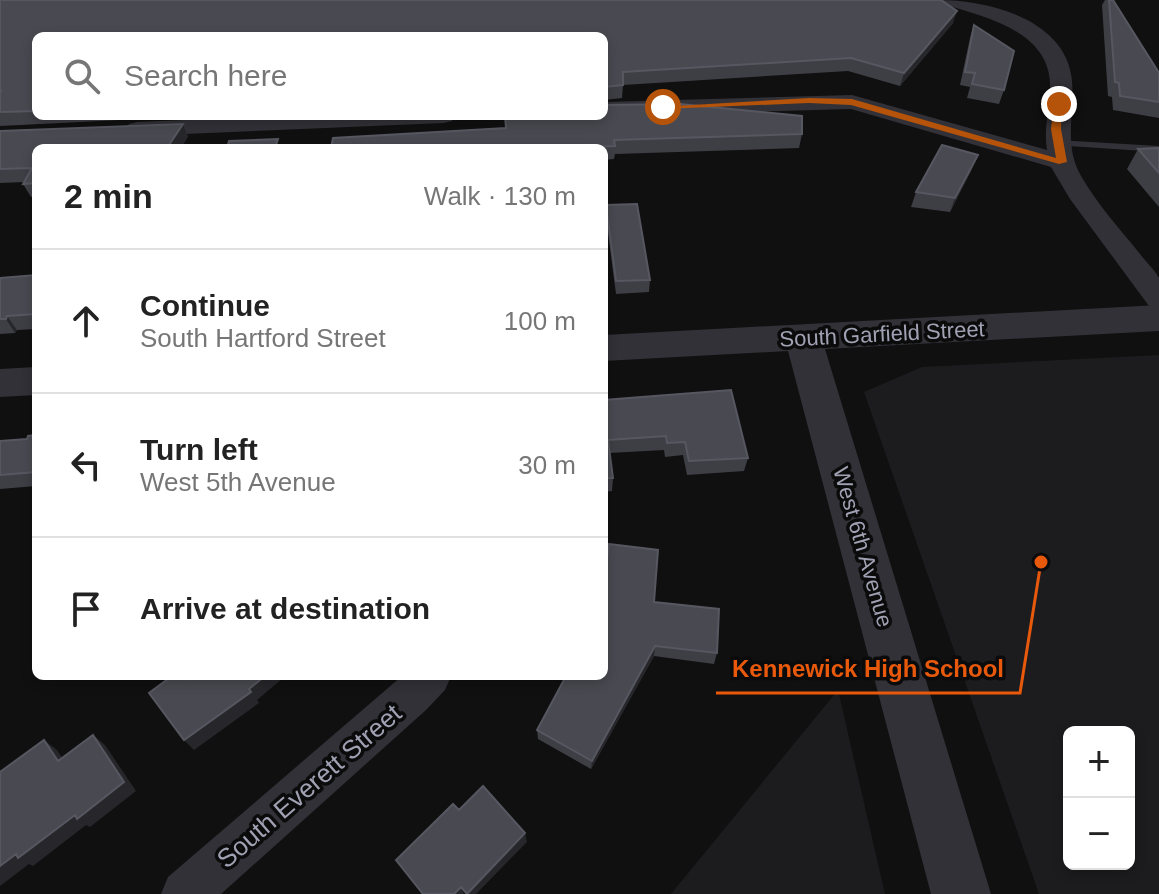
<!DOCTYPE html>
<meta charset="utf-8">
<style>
body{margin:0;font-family:Helvetica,sans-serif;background:#f2f2f2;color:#222}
.controls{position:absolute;right:24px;bottom:24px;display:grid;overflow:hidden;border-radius:12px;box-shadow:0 4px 12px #0003}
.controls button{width:72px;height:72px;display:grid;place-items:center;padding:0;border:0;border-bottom:2px solid #e0e0e0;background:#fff;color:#222;font:40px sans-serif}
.stop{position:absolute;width:24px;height:24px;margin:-18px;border:6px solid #b45309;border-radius:50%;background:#fff}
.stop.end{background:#b45309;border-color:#fff;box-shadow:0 2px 8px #0008}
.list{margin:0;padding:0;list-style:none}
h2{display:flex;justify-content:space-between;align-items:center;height:104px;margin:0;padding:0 32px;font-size:34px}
h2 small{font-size:26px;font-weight:400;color:#767676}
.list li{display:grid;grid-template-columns:52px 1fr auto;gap:24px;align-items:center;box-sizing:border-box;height:144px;padding:0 32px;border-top:2px solid #e0e0e0}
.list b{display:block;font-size:30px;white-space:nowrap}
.list p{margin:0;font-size:26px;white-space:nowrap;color:#767676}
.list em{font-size:26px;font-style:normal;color:#767676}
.icon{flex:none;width:44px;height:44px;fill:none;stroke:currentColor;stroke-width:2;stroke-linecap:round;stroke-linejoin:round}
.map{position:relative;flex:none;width:1159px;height:894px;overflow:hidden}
.search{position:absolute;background:#fff;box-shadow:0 4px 12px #0003;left:32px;top:32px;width:576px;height:88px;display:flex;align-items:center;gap:20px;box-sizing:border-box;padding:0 28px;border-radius:12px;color:#767676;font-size:30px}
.panel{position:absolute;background:#fff;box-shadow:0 4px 12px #0003;left:32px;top:144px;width:576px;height:536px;border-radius:12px}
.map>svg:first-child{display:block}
.built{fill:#1c1c1e;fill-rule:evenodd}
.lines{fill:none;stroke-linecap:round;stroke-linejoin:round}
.service{fill:#313137;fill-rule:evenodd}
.minor{fill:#313137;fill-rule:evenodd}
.tertiary{fill:#313137;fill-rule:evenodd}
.wall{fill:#3e3e45}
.shaded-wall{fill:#27272b}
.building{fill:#494951;stroke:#565760;stroke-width:2}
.route{fill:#b45309}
.labels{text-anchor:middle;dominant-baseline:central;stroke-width:7;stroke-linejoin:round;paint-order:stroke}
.street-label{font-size:22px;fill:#a0a2b3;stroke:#0b0b0c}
.near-street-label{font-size:26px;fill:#a0a2b3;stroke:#0b0b0c}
.leader{fill:none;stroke:#e8590c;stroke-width:3}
.callout-dot{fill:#e8590c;stroke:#0b0b0c;stroke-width:3}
.callout-label{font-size:24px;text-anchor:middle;font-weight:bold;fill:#e8590c;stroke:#0b0b0c;stroke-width:7;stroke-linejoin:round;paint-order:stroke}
</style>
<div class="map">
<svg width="1159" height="894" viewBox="0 0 1159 894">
<rect width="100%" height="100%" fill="#101011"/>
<path class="built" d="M1159 355V894H1039L864 392 922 367ZM1069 732H1129V864H1069Z
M838 690 885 894H671Z"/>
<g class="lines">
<path class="service" d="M1057 140 1159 146V152L1053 145V141Z"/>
<path class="minor" d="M939 0C989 0 1067 20 1072 81 1075 115 1063 144 1081 176 1097 204 1120 229 1140 254 1145 261 1155 270 1159 278 1159 286 1159 300 1159 309L1149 306 1070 199 1051 167 851 109 604 116V102L852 95 1047 150C1043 127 1051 105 1050 82 1047 30 983 16 942 4Z
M277 116H456L452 121 444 123 137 136 129 134 125 129 129 124 137 122Z
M402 676H451L445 690 426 710 221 894H161L168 877Z"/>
<path class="tertiary" d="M1159 305V331L825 349 991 894H931L788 351 604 361V335Z
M36 367V395L0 397V369Z"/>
</g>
<path class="wall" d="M0 0 953 23 900 86 848 71 623 85 622 98 604 100V36H36V116H201L0 126Z
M1105 0H1113L1159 73V118L1113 110 1112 97 1108 96 1102 5Z
M974 25 1004 90 999 104 967 98 970 87 960 85 970 38Z
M183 124 188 137 36 148V197H31L23 184 24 182 0 183V131Z
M506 128 802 134 799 148 615 154 614 159 604 160V148H331Z
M1159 148V207L1127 169 1138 149Z
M972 169 950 212 911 207 916 192Z
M606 205 650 280 649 292 616 294 606 218Z
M36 275V329L17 330 15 333 0 334V278Z
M604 400 748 458 744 471 687 475 683 455 665 457 664 450 609 453 613 478 612 491 604 492Z
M36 435V486L0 489V441L27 439Z
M654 602 717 653 714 664 654 656 591 769 538 739 537 730 604 676Z"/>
<path class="shaded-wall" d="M957 11 953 23 900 86 904 73Z
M183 124 188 137 181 148H167Z
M978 155 972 169 950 212 955 198Z
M7 316 17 330 15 333 6 319Z
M655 646 654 656 591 769 592 761Z
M265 676H282L283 678 257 700 259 703 194 750 184 740Z
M93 735 105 745 136 791 90 827 86 825 33 866 29 864 0 886V866Z
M44 740 57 750 71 771 58 761Z
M525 833 527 842 476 894H467Z
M461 887 464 894H454Z"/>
<path class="building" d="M0 0H941L957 11 904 73 851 58 623 72V85L604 87V36H36V111L0 112V93L1 91H0Z
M1109 0H1113L1159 73V102L1120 96 1119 83 1115 82Z
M974 25 1014 51 1004 90 972 84 975 73 965 72Z
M680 104 802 116V134L614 140 615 146 574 148H331L333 138 506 128 505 116H604V105Z
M183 124 167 148H36V183L23 184 32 168 0 169V131Z
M278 139 275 148H227L229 141Z
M942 145 978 155 955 198 916 192Z
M1159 148V173L1138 149Z
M637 204 650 280 616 281 606 205Z
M36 275V314L7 316 6 319H0V278Z
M731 390 748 458 689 461 685 442 667 443 666 436 608 440 613 478H604V400Z
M36 435V472L0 475V441L27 439 28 436Z
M609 544 658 550 654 602 719 609 717 653 655 646 592 761 537 730 566 676H604V585Z
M172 676H186L188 679 192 676H265L249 689 251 692 184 740 149 693Z
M93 735 124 782 77 819 75 815 18 858 16 854 0 866V772L44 740 58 761Z
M483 786 525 833 467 894 461 887 454 894H423L396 860 453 804 459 810Z"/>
<path class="route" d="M809 98 852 99 1056 158 1051 129 1054 104 1062 102 1061 129 1067 162 1059 164 851 105 809 103 663 109 658 107Z"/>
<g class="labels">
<g class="street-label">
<text transform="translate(882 334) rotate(-3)">South Garfield Street</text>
<text transform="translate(863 547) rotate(74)">West 6th Avenue</text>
</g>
<g class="near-street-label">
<text transform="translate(309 786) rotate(-41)">South Everett Street</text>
</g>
</g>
<path class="leader" d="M1041 562L1020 693H716"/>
<circle class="callout-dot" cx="1041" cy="562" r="8"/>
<g class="callout-label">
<text x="868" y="677">Kennewick High School</text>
</g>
</svg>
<div class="controls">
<button>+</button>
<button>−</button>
</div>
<div class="stop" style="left:663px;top:107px"></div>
<div class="stop end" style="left:1059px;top:104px"></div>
<div class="search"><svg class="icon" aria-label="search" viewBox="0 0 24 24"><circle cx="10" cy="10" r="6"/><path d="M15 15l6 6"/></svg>Search here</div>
<section class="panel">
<h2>2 min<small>Walk · 130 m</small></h2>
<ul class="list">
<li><svg class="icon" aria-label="ahead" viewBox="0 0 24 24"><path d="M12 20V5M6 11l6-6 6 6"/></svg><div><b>Continue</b><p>South Hartford Street</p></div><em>100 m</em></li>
<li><svg class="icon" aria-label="left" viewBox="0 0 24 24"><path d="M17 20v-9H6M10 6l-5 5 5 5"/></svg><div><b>Turn left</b><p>West 5th Avenue</p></div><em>30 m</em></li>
<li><svg class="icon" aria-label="arrive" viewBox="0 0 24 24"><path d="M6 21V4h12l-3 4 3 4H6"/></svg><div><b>Arrive at destination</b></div></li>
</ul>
</section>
</div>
